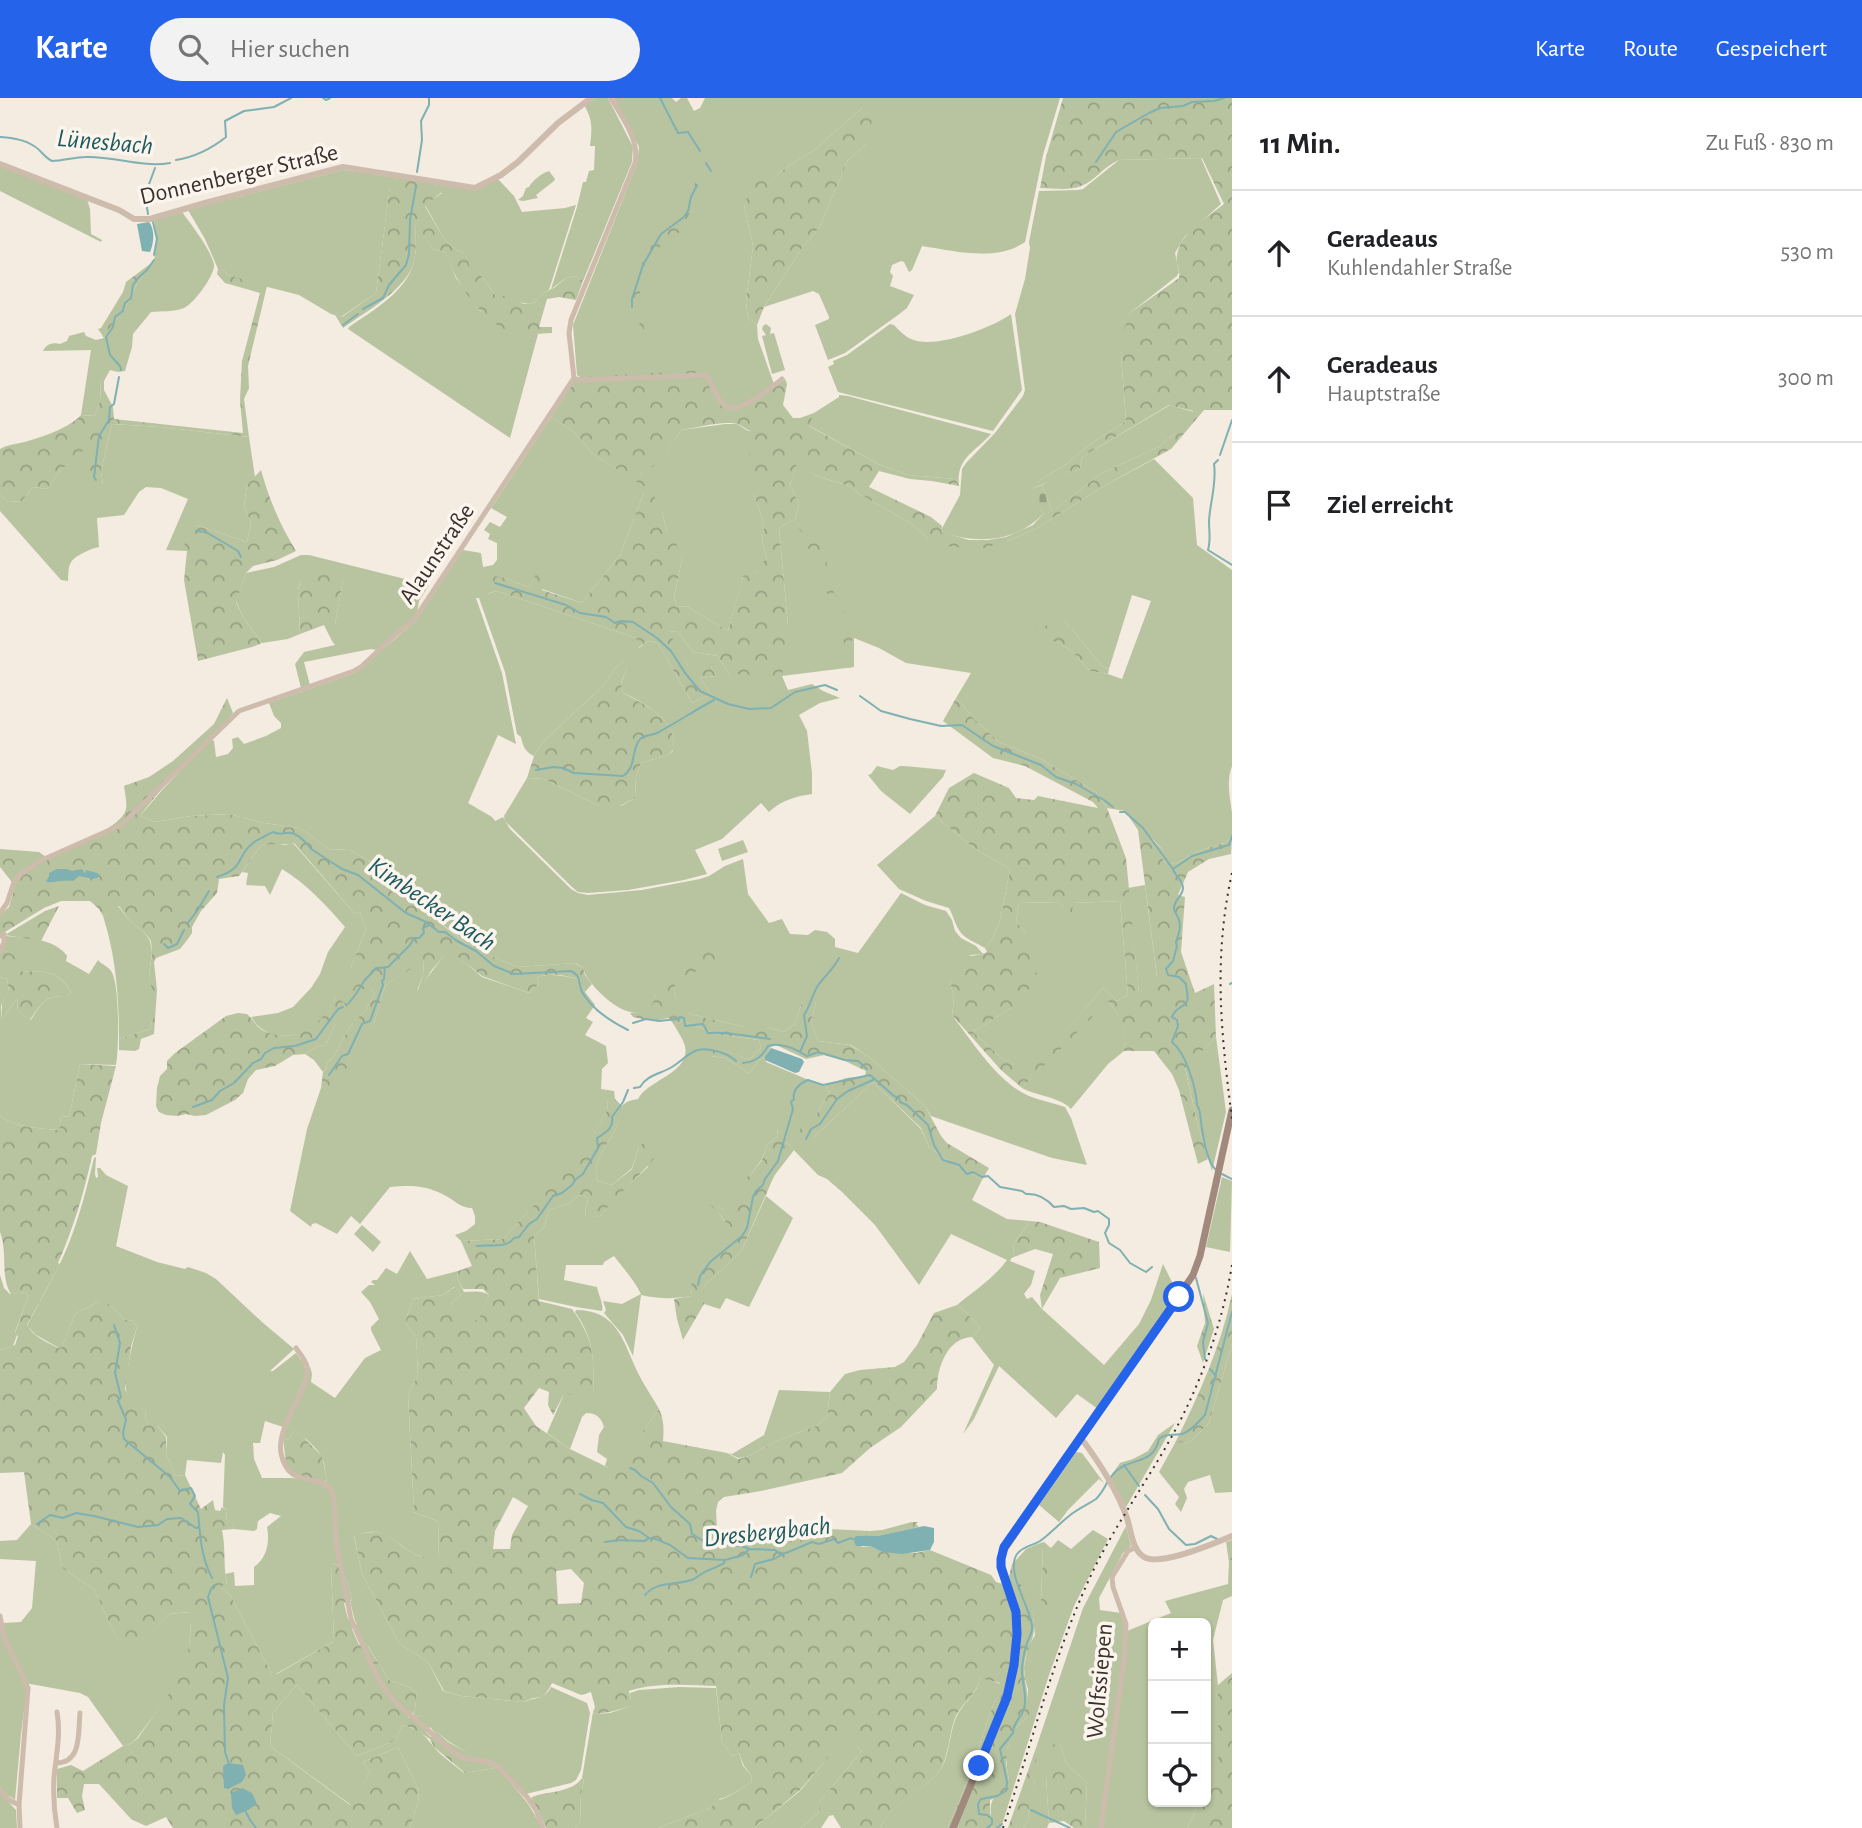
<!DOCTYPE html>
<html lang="de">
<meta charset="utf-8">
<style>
body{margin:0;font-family:"Alegreya Sans",sans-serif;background:#f2f2f2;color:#202124}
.controls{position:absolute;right:21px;bottom:21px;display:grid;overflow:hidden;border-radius:10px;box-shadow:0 2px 5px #0004}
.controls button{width:63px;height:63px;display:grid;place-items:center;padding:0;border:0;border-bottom:2px solid #e0e0e0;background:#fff;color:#202124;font:35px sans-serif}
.stop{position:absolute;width:21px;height:21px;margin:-16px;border:5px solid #2563eb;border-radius:50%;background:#fff}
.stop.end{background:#2563eb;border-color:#fff;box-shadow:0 2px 7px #0008}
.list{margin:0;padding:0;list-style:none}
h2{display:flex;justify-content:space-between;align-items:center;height:91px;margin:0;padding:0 28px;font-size:30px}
h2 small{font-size:23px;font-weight:400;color:#757577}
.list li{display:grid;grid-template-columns:46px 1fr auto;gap:21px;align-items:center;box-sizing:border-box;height:126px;padding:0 28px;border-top:2px solid #e0e0e0}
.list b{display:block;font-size:26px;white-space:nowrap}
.list p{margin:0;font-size:23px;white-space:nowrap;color:#757577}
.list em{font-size:23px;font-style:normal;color:#757577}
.icon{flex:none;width:38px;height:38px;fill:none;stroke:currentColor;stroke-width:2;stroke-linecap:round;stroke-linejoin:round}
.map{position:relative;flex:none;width:1232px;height:1730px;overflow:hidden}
header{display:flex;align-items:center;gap:42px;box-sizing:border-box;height:98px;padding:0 35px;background:#2563eb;color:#fff}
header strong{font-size:33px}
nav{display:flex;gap:38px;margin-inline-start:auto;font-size:24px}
.search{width:490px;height:63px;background:#f2f2f2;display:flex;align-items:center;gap:18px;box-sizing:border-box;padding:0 24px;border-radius:38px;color:#757577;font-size:26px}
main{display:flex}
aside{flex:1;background:#fff}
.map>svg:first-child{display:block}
.grass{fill:#b8c4a0;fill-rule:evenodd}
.forest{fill:url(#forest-crowns);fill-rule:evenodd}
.cemetery{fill:url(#cemetery-stones)}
.water{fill:#7fb0b2}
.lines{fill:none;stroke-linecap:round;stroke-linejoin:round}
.stream{stroke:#7fb0b2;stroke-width:2}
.minor{stroke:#cdbbac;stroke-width:5}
.tertiary{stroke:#cdbbac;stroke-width:6}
.secondary{stroke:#a18a7d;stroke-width:7}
.rail{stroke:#3b302b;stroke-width:2;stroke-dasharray:2 5;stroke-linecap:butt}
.route{stroke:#2563eb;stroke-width:9}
.labels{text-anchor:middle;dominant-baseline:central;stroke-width:7;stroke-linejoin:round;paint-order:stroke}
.street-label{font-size:24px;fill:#3b302b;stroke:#fbf5ee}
.water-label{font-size:26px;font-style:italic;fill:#1f5a5e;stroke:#fbf5ee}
</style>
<header>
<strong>Karte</strong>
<div class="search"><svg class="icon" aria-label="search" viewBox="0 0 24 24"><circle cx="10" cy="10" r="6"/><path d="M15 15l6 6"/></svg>Hier suchen</div>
<nav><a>Karte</a><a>Route</a><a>Gespeichert</a></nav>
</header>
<main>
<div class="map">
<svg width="1232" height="1730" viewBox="0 0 1232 1730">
<defs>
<pattern id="forest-crowns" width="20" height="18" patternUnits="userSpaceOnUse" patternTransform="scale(1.75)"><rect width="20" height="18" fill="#b8c4a0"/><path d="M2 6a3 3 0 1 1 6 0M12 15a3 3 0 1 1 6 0" fill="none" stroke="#97a083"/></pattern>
<pattern id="cemetery-stones" width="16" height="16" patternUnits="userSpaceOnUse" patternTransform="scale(1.75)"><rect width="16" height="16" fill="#b8c4a0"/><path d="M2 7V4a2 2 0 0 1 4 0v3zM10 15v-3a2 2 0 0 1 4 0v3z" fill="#97a083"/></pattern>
</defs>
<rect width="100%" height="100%" fill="#f4ebe1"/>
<path class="grass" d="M595 0H608L633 49 632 64 583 183 576 178 566 180 551 191 577 109 583 84H586L589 73 594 72 595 48H590C592 30 593 22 584 7Z
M614 0H672L676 4 681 0H687L694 13 700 10 705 0H1060L1043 57 1025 144C996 164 955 153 922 148L912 172 909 174 904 164 901 163 892 167 890 174 893 178 890 188 914 197 907 210 898 217 845 255 828 262 815 227 829 221V219L819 196 813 193 764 209 802 150 819 130 848 62 867 45 862 10 813 53 788 68 744 107 753 148 746 204 748 220 757 227 758 241 775 289 736 312 580 279 577 277 573 227 637 66 639 49Z
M1201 60 1221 106 1185 138 1175 155 1179 174 1177 178 1130 215 1121 257 1126 323 1089 347 1065 367 1040 382 1032 391 1043 416C1015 445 976 446 940 434L960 397 962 371 966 365 995 335 1023 298 1025 292 1015 216 1025 181 1030 150 1029 144 1039 93 1078 92 1083 91 1119 62Z
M0 68 87 101 90 111 91 136 102 142 101 144 0 93Z
M343 72 399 80 390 89 376 195 341 219 331 216 299 197 256 186 228 177 222 171H218L205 141 188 112Z
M549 73 555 81 554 83 536 97 538 100 523 103 518 102 523 98 526 90 529 89C532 83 542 75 549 73Z
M498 81 514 98 522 114 565 110 576 107 549 192C543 195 540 200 535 204 525 210 510 198 496 198L480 176 469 170C464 147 461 158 449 146 440 137 432 118 425 107L442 95 434 86 467 91Z
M182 114C193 129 209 149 214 166 216 176 193 207 184 210 174 214 161 213 151 214L133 236 132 249 125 273 118 274 110 272 104 283 101 281 100 303 95 318 81 317 91 252 43 253C46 246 53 244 60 246L67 243 69 238 84 234 86 238 96 242 104 240 112 230 117 219 124 213 137 186 154 163 157 141 154 122Z
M416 124 433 151 445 154 456 180 480 213 520 235 538 236 510 340 348 231 349 229C373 212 407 194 414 163 417 151 415 136 416 124Z
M1011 216 1022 292 993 333 838 294 828 269 834 266 833 263 847 257 890 226 894 227C899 232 904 238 911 241 934 252 992 230 1011 216Z
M766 226 771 230 770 236 774 235 785 272 772 276 762 238 766 237 762 231 763 228Z
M839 297 848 298 991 336C974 355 956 360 959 388L956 381 908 377 878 366 808 327 814 315 839 299Z
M1170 307 1194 314 1173 337 1160 348 1100 376 1052 414 1042 387 1051 382 1080 371 1082 359Z
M551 319 574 334 593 356 646 389 640 376 667 353 681 332 725 326H737L748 333H751L754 339V396L764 427 762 444 767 461 757 473 743 479 728 533 686 508 677 509 674 499 682 461 667 434 662 413 644 394 620 457 582 505 542 491 536 477 529 489 501 479 487 496 497 493 636 540 639 550 648 543 658 545 692 605 711 596 700 580 716 578 711 568H688L668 534 677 533 693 554 718 558 729 576 788 528 779 430 795 421 799 406 790 387 797 364 814 377 849 388 861 397 912 426 929 442 1006 444 1037 430 1104 388 1154 361 1193 400 1197 447 1232 472V668C1226 683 1230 700 1232 715 1232 723 1232 731 1232 739L1224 745 1201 752 1175 766 1163 763 1162 751 1125 713 1107 710 1096 694 1041 661 999 644 975 622 956 600 971 575 906 565 879 550 854 540V569L782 578 788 592 812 586 823 593 840 600 820 605 799 617 807 633 812 675V696C796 698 780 703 769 714L761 705 722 741 695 752 707 776 684 782 628 792 588 795 578 794 572 789 505 723 504 718 527 680 544 681 599 708H621L635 700 636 679 641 665 668 657 673 653C673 647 674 640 672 635 664 616 641 603 623 595L621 586 630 560 616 569 604 587 543 644 534 658C525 654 523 648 521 639L517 636 505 574 479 500H476L502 575 516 646 498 637 468 705 492 719 495 723 503 719 510 731 571 791 578 795 588 797 642 792 700 781 709 778 725 768 743 761 748 796 769 825 782 821 790 836 808 837 815 832 827 834 835 841V849L858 855 901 795 925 807 946 813 952 822 955 833 961 840 976 848 983 856 970 857 950 883 954 900 952 917C970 941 996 981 1023 995 1036 1002 1051 1004 1065 1009L1071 1020 1087 1067 1052 1060 931 1018 925 1008 869 959 851 947 818 943 811 923 816 904H802L795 926 784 934 767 929H744L690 916 678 906 674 893 676 885 723 857 656 897 649 914C642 914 634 916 627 913 612 909 586 884 583 870L576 865 518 869 491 858 468 847 440 824 417 797 400 795 373 765 350 752 329 751 300 730 264 725 229 716 191 718 155 724 140 718 163 691 211 641 214 643 216 659 228 656 233 650 232 641 238 639 244 646 266 638 281 630V625L274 618 269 605 355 575 416 523 463 452 481 455 483 469 493 467 497 462V445L488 441 490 436 484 432 490 424 500 429 507 419 491 410ZM1132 497 1151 503 1122 581 1108 576 1090 573 1073 554 1057 544 1065 523 1102 568 1109 571Z
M112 326 160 329 249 339 255 379 247 387 244 408 251 425 247 444 197 427 187 453 166 452 188 401 161 390 146 389 139 394 124 417 97 420 99 449C93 450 89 452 83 455 68 463 69 466 68 483L61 482 0 413V397L8 404 22 403 33 389 47 391 60 373 89 346 103 387 101 373Z
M301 457H309L429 487 419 503 417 515 409 525 376 552 371 551 304 564 310 587 301 590 295 566 304 554 335 547V526L343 482H301L298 491 300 536 288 541 262 545 243 519 236 503 246 475 274 469Z
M877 668 893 672 900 668H904L946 672 943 679 910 716 881 693 868 677 871 676Z
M935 718 975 751 1010 771C1005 794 1002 834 985 850 977 845 964 841 959 832 955 826 953 817 949 810L926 803 899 791 877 767Z
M743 742 748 754 722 763 718 751Z
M273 745 285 747 293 745 355 816 360 814 366 831 351 869 375 895 366 912 352 925 334 958 326 966 327 970 323 974 314 962 305 956 319 948 326 947 334 928 345 918 336 899C330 909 325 919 316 927 302 940 273 942 258 928 255 926 254 922 251 919L278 915 293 909 311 890 320 876 328 854 345 829C326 807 307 786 282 771L270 797 265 788 246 787 248 775 242 774 261 747Z
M1145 787 1157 880 1139 895 1128 790Z
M1120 803 1128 897 1117 903 1103 890 1028 976 999 958 973 934 1011 910 1026 836 1016 823 1019 805 1062 804 1064 816 1073 805Z
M118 808 129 822 144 834 150 843 152 855 149 876 154 899 153 920 150 931 119 941C119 900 116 858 103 818Z
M5 838C25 840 55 840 67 858L66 863 89 876 98 862C102 867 108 868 111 873 120 884 119 952 116 967L80 966 69 1019 61 1018 59 1032C38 1030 17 1030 0 1018V879L7 881 9 893 1 906V922H3L9 910 17 901 18 914 31 922C41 905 46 897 67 898L71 894C58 870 41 874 17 873L23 863 3 851Z
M449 851 482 879 529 895 539 886 537 879C552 875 566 878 581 882L585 894 595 907 586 920 593 924 585 937 606 948 608 965 602 971 601 991 614 993 615 1001 608 1002 607 1012 587 1050 503 1141 461 1143 455 1137 466 1133 475 1126V1118L472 1110C460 1110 456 1103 446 1098 426 1087 412 1087 390 1089L360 1126 351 1118 337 1136 316 1125 312 1126 311 1129 290 1113 307 1031 321 990 341 984 360 933 374 925 385 888 424 861 423 877 417 893Z
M1107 902C1123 922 1125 928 1124 953L1108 966 1071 1011C1060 999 1037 998 1022 990Z
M682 923 721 937 759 942 761 950 749 962 722 951 711 958 725 960 749 975 759 962 765 960 766 964 823 988 826 987 827 992 830 994 816 1017 814 1039 873 984 921 1031 929 1049 947 1062 982 1082 972 1102 1007 1121 1030 1123 1013 1147 1014 1155 1010 1163 1035 1173 1031 1187 1024 1196 1027 1201 1032 1199 1042 1211 1104 1267 1139 1226 1151 1202 1163 1166 1178 1196 1098 1311 1077 1296 1056 1320 999 1268 974 1321 963 1336 994 1267 972 1239 980 1230 965 1213 957 1207C974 1193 994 1180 1007 1162L951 1136 919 1187 875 1127 842 1094 827 1081 818 1077 783 1041 787 1038 777 1031 778 1038 767 1047 762 1061 750 1078 734 1125 719 1108 718 1114 729 1129V1140C712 1156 693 1173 691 1198 673 1201 659 1201 641 1197L633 1258 623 1237 604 1215 606 1212 603 1203 622 1206 641 1196C634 1182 624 1171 614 1158L604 1164 603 1167H566L564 1182 597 1189C598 1196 604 1206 602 1213L576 1209 539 1201 534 1137 544 1130 549 1112 570 1105 577 1098 584 1097 588 1101 585 1113 586 1119 600 1118 613 1102 648 1069 639 1048 632 1070 612 1087 597 1083C592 1063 608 1047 616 1030 619 1024 619 1013 622 1008 626 1003 633 1002 638 1001 647 982 691 975 685 948 683 941 678 934 674 927Z
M1216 939 1226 1014 1212 1073 1198 1028 1185 969Z
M96 1059 95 1076 96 1080 98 1079 97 1070H100L106 1077 128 1088 116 1148 157 1164 185 1171 188 1169 206 1175 216 1181 262 1224 294 1251 270 1273H273L296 1255 304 1266 306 1277 283 1329 265 1323 260 1345H253L254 1361 262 1380H292L325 1384 327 1382C325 1375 325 1366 322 1359 319 1352 301 1335 294 1333L288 1342 283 1340C289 1315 309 1293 310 1268L312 1276 311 1284 335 1300 365 1260 381 1252 371 1232V1229L379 1221 370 1204 361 1194 369 1187H375L371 1184 373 1182H377L386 1170 397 1176 410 1153 427 1181 458 1173 457 1180 464 1194C472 1194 482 1192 489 1197L478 1224 455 1215 451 1206 461 1197 454 1189 443 1197 413 1201 405 1224 416 1239 418 1277 408 1297 414 1414 439 1424 438 1462C430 1460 418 1459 411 1454 387 1439 386 1427 354 1438L362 1476 399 1545 428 1564 443 1593 461 1598 524 1604C535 1599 545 1601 551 1589L587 1605 590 1615 581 1672 576 1682 571 1685 526 1696 489 1663 474 1659 448 1643 437 1634 435 1635 420 1617 416 1619 413 1615 415 1612 417 1595 411 1590 389 1582 368 1548 365 1547 356 1528 357 1526 355 1523 350 1503 352 1502 348 1485 341 1481 339 1468 333 1465 331 1469 334 1543 276 1576H272L230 1497 222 1490 223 1487 227 1486 225 1476 234 1474 235 1488 254 1487V1469C267 1460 270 1444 267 1429L281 1418 270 1415 258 1423 257 1431 254 1433 234 1431 231 1425 227 1422 226 1412 223 1409 225 1357 223 1354 221 1365 187 1362 185 1377 175 1378 166 1355 167 1339 157 1327H149L145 1321 146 1313C137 1308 131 1304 127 1295 122 1286 134 1240 137 1229L133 1223 124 1221 107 1204H98L75 1216 62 1249 59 1250 36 1237 27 1228C41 1200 58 1173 69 1145 80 1117 87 1089 94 1060Z
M1222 1079 1232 1083 1230 1154 1206 1149Z
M766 1098 793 1120 749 1209 726 1200 720 1211 704 1206V1188L741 1154Z
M362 1127 381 1144 373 1154 354 1136Z
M0 1177 4 1190 10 1196 26 1194 28 1199 15 1234 17 1237 13 1248 0 1252Z
M576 1212C617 1212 623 1243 637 1273 643 1286 652 1298 659 1311L615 1374 605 1368 607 1361 597 1354 599 1337 604 1329C601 1319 596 1315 586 1315L582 1319 570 1351 547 1335 564 1296H593C594 1264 595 1242 575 1214Z
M1232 1246V1394L1215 1395 1210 1377 1188 1384 1184 1391 1187 1400 1181 1414 1175 1406 1179 1399 1159 1374 1175 1345 1190 1344 1209 1325Z
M779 1292 830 1294 827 1319 816 1328 779 1342 746 1359 738 1360 728 1355 732 1356 764 1337Z
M1175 1325 1126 1409 1110 1379 1120 1365 1133 1361 1148 1353 1158 1337Z
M1076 1354 1082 1355 1104 1385 1099 1381 1068 1412 1059 1424 1039 1407Z
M31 1426 57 1443 62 1470 94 1491 110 1526 127 1557 169 1516 190 1514C190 1529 191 1544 187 1559 180 1589 155 1615 137 1640L130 1646 123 1648 88 1599 80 1595 25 1585 27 1590 21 1636 15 1702 6 1696 0 1689V1533L3 1525 21 1524 32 1510 36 1463 0 1461V1443L17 1442Z
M1126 1428 1131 1448 1123 1455 1099 1500 1100 1512 1121 1515 1124 1526 1123 1561 1099 1730H1085L1087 1685 1066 1665 1060 1645 1046 1679 1049 1725 1047 1730H1023L1029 1721 1028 1708 1035 1684 1034 1670 1038 1644 1083 1510Z
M1093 1432 1108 1441 1074 1508 1049 1577 1001 1730H991L994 1728C986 1703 993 1700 1009 1682 1007 1670 1004 1658 1009 1646 1012 1639 1016 1638 1016 1630L1028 1618V1591L1025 1581 1024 1569 1028 1550 1035 1537 1033 1518 1016 1475 1017 1461 1026 1451 1037 1446 1043 1449 1041 1504 1050 1508 1051 1450 1058 1442 1071 1451Z
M1232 1442V1498L1223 1502 1213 1542 1218 1587V1668L1206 1693V1525H1153V1704H1200L1187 1730H1103L1127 1533 1171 1515 1165 1503 1228 1486 1229 1464 1226 1444Z
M980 1579 1001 1586C1000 1597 993 1605 990 1616 977 1654 965 1695 947 1730H880C891 1705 922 1694 939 1674 950 1661 949 1631 958 1616 966 1601 977 1598 980 1579Z
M297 1587 357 1658 396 1642 402 1627C419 1632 423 1635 434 1649 442 1659 455 1667 464 1675L495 1670 498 1671C516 1691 531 1705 541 1730H410L418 1705 419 1693 398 1649 363 1664 370 1674 351 1707 270 1648 273 1614Z
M679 1589 716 1590 722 1644 732 1658 739 1655 743 1668 751 1677 752 1684C741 1690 731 1699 719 1701L720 1703 710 1710 658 1730H575L580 1725 581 1697 584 1682 582 1680 593 1614 595 1616 610 1615 631 1608 630 1595 639 1592Z
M847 1637 862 1653 819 1704V1714L801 1730H754L799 1694Z
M0 1695 16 1712 17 1730H0Z"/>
<path class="forest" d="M1063 0H1232V312H1204L1171 351 1104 388 1037 430 1006 444 984 450 952 449 929 442 912 426 861 397 849 388 814 377 797 365 790 387 799 406 795 421 779 430 788 528 782 578 729 576 718 558 693 554 677 533 669 534 688 568H711L716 578 700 580 711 596 692 605 658 545 648 543 638 550 636 540 497 493 486 496 483 477 501 479 529 489 536 476 542 478V492L582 505 620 457 644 394 651 392 662 413 667 434 674 440 682 461 674 499 677 509 686 508 728 533 743 478 757 473 758 467 767 461 762 444 764 427 754 396 748 346 753 339 751 333C746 332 742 327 737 326 724 322 695 330 681 332 673 344 666 357 655 367 651 371 645 372 640 376L649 387 645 389 593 356 574 334 551 319 575 282 580 279 707 272 724 305 736 312 785 281 787 286 783 307 793 320H800L814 315 809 328 878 366 908 377 956 381 959 388 932 383 910 381 879 373 869 389 931 419 942 428 941 434 969 442H988L1006 439 1033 427 1043 416 1053 413 1100 376 1160 348 1173 337 1193 313 1169 307 1082 359 1080 371 1031 391 1040 382 1065 367 1089 347 1126 323 1121 257 1124 231 1130 215 1179 180C1181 171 1175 165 1177 157 1181 133 1207 120 1224 106L1202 60 1119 62C1104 68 1095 83 1081 88 1069 93 1052 90 1040 90L1046 59Z
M862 10 874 14 867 45 848 62 819 130 802 150 764 209 757 227 748 220 746 204 753 148 744 107 754 82 773 81 788 68 813 53Z
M399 80 434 86 442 94 425 108C431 118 441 138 449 146 461 158 464 147 470 170H479L480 176 496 198H506L524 206 534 205 544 195 555 189 566 180 576 178 583 183 576 202 559 199 547 201 539 229H552V235C540 235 526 238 514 235 482 226 455 183 445 154L433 151 416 125C415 137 417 151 414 163 408 191 365 214 343 230L335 217 342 219 376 195 390 88Z
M696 83 700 91 682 133 662 144 637 202 643 220 645 241 641 235 639 223 627 204 653 138 685 106Z
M154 163 137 186 124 213 117 219 112 230 104 240 98 231 101 230 123 194 126 184Z
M218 171H222L228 177 267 188 248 268 249 290 244 301 249 339 160 329 112 326 101 373 103 387 98 396 84 371 89 347 60 373 47 391 33 389 22 403 8 404 0 397V351C9 346 19 346 28 343 45 338 69 330 81 317L95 318 100 303 101 280 104 283V292L113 309 114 321 243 335 240 302 242 263 260 195 225 185 217 176Z
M261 372C269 401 280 427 296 453L277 462 253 468 246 475 236 504 243 519 262 545 252 549 198 563 184 482 187 453 184 445 197 427 247 444 251 425 244 408 247 387Z
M807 425 814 437 825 442 828 482 852 532V569L848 570 839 515 821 485 814 460 803 441 806 440 798 429Z
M309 477H336L343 482 335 526V547L332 543 324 527 300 536 298 492 301 482Z
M1065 523 1102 568 1109 571 1108 576 1090 573 1073 554 1057 544 1037 540 1032 534 1034 531Z
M631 559 621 585 623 595C640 604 664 615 672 635 674 640 673 647 673 652L668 657 641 665 636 679 635 700 620 708H599L544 681 527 680 534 658 543 644 604 587 616 569Z
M227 600 233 615C204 650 167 681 140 718L155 724 191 718 229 716 264 725 300 730 329 751 350 752 373 765 400 795 417 797 439 824 468 847 481 848 491 858 518 869 575 865 583 870 585 877 592 886 585 894 580 882C566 877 552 875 537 879L539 886 529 895 482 878 449 852 431 873 416 898 423 877 424 862 385 888 374 925 360 934 341 985 321 990 323 974 327 970 326 966 334 958 352 925 366 912 375 895 367 887 355 901 349 897 360 881 351 869 366 831 360 814 355 816 294 745C282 748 272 745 261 747L239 778 219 781 217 795 201 813 192 829V835L188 841 180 851 156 860 154 864 157 892 154 936 141 941 139 951 135 953 119 952V941L150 931 153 920V899L149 876 152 856 151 843 144 834 129 822 119 808 103 818 99 811 90 803H61L44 810 0 837V817L9 809 15 788 0 769V751L39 754 46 759C64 750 122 731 126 711 127 704 125 695 124 688L149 679 173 663 214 626Z
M956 600 975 622 999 644 1041 661 1096 694 1107 710 1126 760 1139 895 1157 879 1138 732 1125 713 1143 723 1148 738 1162 751 1163 763 1175 766 1201 752 1224 745 1232 739 1231 756 1209 761 1188 774 1178 797 1185 799 1181 854 1195 895 1214 886 1216 939 1185 970 1198 1028 1208 1061 1198 1066 1179 992 1172 976 1154 953H1124C1125 930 1122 921 1108 903L1022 990 1001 972 952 917 954 900 950 883 960 860C968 857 981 858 987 854L985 850C1002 834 1005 794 1010 771L975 751 935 718 949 690 974 675 1009 690 1016 700 1034 702 1038 698 1098 710 1093 704 1025 668 993 660 943 623ZM1120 803 1128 897 1117 903 1103 890 1028 975 999 958 973 934 1011 910 1038 881 1026 836 1016 823 1019 805 1062 804 1063 816 1072 815 1073 805Z
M59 808 41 843 5 837 45 813Z
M722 848 723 857 676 885 674 893 678 905 690 916 744 929H767L784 934 795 926 802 904H816L811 923 818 943 850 947 869 959 925 1008 941 1038 947 1045 989 1070 982 1082 947 1062 929 1049 921 1030 873 984 814 1039 799 1040 796 1037 811 1016 816 1017 830 994 827 992 826 987 846 980 865 978 866 973 845 963 824 957 806 961 776 947 771 949 765 960 759 962 749 975 725 960 711 958 714 951H723L749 962 761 950 759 942 721 937 682 923 674 927 669 920 653 923 633 919 630 915 649 913 656 897 667 879 710 851Z
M3 851 24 863 18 873C42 874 57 870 71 894L67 898C46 897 41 905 30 922L18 914 17 901 9 910 3 922H1L2 908 1 906 9 892 7 881 0 879V856Z
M336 899 348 907 345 919 334 928 326 947 319 948 305 956 293 957 275 968 256 972 248 981 243 995 235 1002 206 1017 195 1018 186 1016 177 1018 166 1017 159 1014 156 1008 157 990 160 978 167 971V963L175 955 226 918 238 915 247 916C252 920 254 925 258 929 264 934 272 936 279 937 308 941 323 921 336 899Z
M80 966 116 968 101 1025 96 1056 92 1058C84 1095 73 1131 58 1165L60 1166 27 1227C33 1239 47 1244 58 1250L62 1249 75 1216 98 1204H107L124 1221 133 1223 137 1229 131 1249 125 1291C130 1302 136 1307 146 1313L145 1321 149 1327H157L166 1339V1355L175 1378 185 1377 201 1411 213 1402 215 1412 220 1413 222 1409 226 1412 227 1422 231 1424 234 1431 222 1432C226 1450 223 1468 227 1487H223L222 1490 230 1497 272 1576H277L334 1543 331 1468 333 1465 339 1468 341 1481 348 1485 352 1502 344 1505 348 1521 357 1526 352 1531 359 1547H367L389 1582 411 1590 417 1595 415 1612 408 1620 416 1619 420 1617 431 1628 426 1634 431 1639 437 1634 448 1644 495 1670 465 1675 434 1649 430 1641 412 1630 402 1627 396 1642 357 1658 297 1587 273 1614 270 1648 350 1707 370 1674 363 1664 398 1649 419 1693 418 1705 410 1730H173L166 1719 146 1728 131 1721 99 1686H84L82 1698 85 1712 77 1715 68 1700H57V1671L71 1667 83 1673 123 1648 130 1646 138 1640C167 1598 197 1568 189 1514L169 1516 127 1558 110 1526 94 1491 62 1470 57 1443 31 1426 24 1374 0 1375V1252L15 1247 18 1238 15 1235 28 1199 26 1194 11 1196C0 1179 8 1155 0 1134V1018C17 1030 38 1030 59 1032L61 1018 69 1019Z
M608 1001H615L622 1008C621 1016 619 1023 616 1030 608 1047 592 1063 597 1083L612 1087 632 1071 639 1048 647 1043 656 1044 659 1054C642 1077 619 1095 600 1118L586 1120 585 1113 588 1101 584 1097 577 1098 570 1105 549 1112 544 1130 534 1137 539 1203 572 1211C595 1243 594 1259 593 1297L564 1296 553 1317 548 1307 549 1294 539 1290 524 1310 536 1328 570 1351 615 1373 659 1311C664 1322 664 1331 663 1343L727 1355 738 1361 746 1359 779 1342 816 1328 827 1319 830 1294 845 1276 860 1272 895 1269 904 1264 917 1247 934 1215 957 1207 965 1213 980 1230 972 1239C947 1240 937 1270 937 1291L901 1329 870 1350 842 1375 761 1393 724 1399 718 1404 716 1413 717 1430 722 1436 737 1438 809 1430 870 1433 882 1432 912 1424H918L916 1426 919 1429 877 1438H856L862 1449 870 1448 882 1454 916 1455 930 1452 991 1477 996 1484 1003 1486 1008 1483 1012 1466 1017 1461C1016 1489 1029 1495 1033 1518 1038 1542 1025 1549 1024 1571 1024 1582 1028 1592 1028 1604L1033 1607 1028 1618 1016 1630V1636L1008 1648 1006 1665 1009 1682 1008 1695 990 1702V1715L994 1723V1728L991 1730H947C965 1695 977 1654 990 1616 993 1605 1000 1597 1000 1585L980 1580C976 1598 966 1601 957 1616 949 1631 949 1661 939 1674 922 1694 891 1706 880 1730H841L833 1717 829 1718 821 1730H801L819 1714V1704L862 1653 847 1638 799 1693 754 1730H658L710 1710 719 1703V1702C731 1699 741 1690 752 1684L751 1677 744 1668 739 1655 732 1658 722 1644 716 1588C688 1587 656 1584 629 1593L632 1608 610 1614 595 1616 593 1614 595 1609 591 1594 581 1597 552 1585C542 1605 541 1595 524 1604L461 1598 444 1593 428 1564 399 1545 362 1476 354 1437C391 1429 384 1437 411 1454 418 1459 430 1460 438 1461L439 1424 414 1414 408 1297 418 1277 416 1239 405 1224 413 1201 443 1197 455 1189 461 1197 451 1206 455 1214 478 1223 489 1197 483 1191H463L457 1180 458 1173 472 1168 461 1143 503 1141 587 1049 607 1012ZM513 1399 528 1408 512 1437 510 1451H493L495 1433ZM571 1471 584 1485 581 1505 558 1506 556 1473Z
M777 1030 788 1037 783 1041 794 1052 774 1078 741 1154 704 1188V1206L683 1242 677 1221 674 1201 691 1198 692 1188 689 1178C700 1172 707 1167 706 1154L720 1142 729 1139C730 1124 718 1114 707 1104L708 1101 719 1108 734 1124 735 1105 744 1080 750 1078 762 1062 767 1047 778 1038Z
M1030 1123 1040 1124 1099 1144 1100 1170 1060 1180 1042 1211 1040 1197 1053 1156 1035 1151 1011 1160 1014 1155 1013 1147Z
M1203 1195 1214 1231 1203 1265 1197 1248 1205 1225Z
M1232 1196V1246L1209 1325 1190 1344 1175 1345C1199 1297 1221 1248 1232 1196Z
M294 1333 303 1337 306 1342 322 1358 327 1382 324 1384 294 1377 286 1365 283 1340 288 1342Z
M1044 1444 1051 1450V1508L1044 1509 1041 1504 1043 1450 1037 1446Z
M1232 1575V1730H1187L1200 1704H1206V1693L1218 1667V1587Z
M1038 1644C1036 1657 1036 1670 1035 1683 1033 1698 1027 1704 1029 1721L1023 1730H1008Z
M1060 1645 1066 1665 1087 1685 1085 1730H1074L1064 1723 1049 1725 1046 1679 1052 1647Z
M582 1680 584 1682 581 1697 580 1725 575 1730H546L538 1711 531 1702 532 1699C547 1693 572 1695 582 1680Z"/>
<path class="cemetery" d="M1042 387 1052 414 1043 416 1031 391Z"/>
<path class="water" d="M149 124C155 131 154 145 150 154L142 153 137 126Z
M57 771H67L72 773 82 771 85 776 86 772 97 775 100 778 94 781 79 778 73 783C63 781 56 785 46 784L49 778V775Z
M771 950 802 961 804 964 799 974 795 975 765 962V959Z
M924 1428 934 1430V1444L930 1452 902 1456 882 1454 870 1448H856L853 1441 856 1438H877Z
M228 1665 243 1667 246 1677 242 1684 228 1691 224 1690 223 1668Z
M242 1690 252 1695 257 1706 246 1713 236 1717 232 1710 231 1695Z"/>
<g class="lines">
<path class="stream" d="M323 0 326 2 330 0
M660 0 678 35 688 34 700 53
M0 39C11 40 24 41 34 48 41 52 44 59 52 63 63 63 74 59 86 59 114 58 142 70 170 65
M176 62C195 59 211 51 226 39L225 23 244 13 274 9 291 0
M1096 64 1116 34 1149 15 1160 10 1183 8 1192 4 1214 3 1224 0
M706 65 711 73
M417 74 422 42 421 23 429 7V0
M148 116 145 97 155 70
M153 124 157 141 154 157
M632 209V201L643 167 661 136 684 119 688 113 691 99 697 87
M363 211 383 200 389 187 406 167 409 156 410 122 416 88
M343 227 358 216
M121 272 120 268 110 257 106 239 113 229 115 219 123 213 125 205 131 200 133 187 138 180 147 172 154 162
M1220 357 1232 322
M1218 362 1214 366C1217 385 1210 404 1209 423 1209 434 1211 442 1208 452L1232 467
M96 382 94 379 99 338 109 322 110 309 114 306 119 279
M196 433 206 434 238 453 241 459
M495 485 566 507 580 515 606 519 615 525 621 523 633 524 657 540 671 553 685 575 700 593 728 606 749 611 771 610 795 594 825 587 837 592
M860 598 881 613 910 621 941 628 962 627 993 648 1041 667 1056 679 1076 686 1104 702 1113 709
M536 672 553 669 563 670 574 675 623 678C636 669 631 657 638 644 641 637 650 638 657 635 676 625 695 612 714 602
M1120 714H1125L1143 730 1173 771
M217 779C246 770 235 759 253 745 258 741 266 738 273 734 282 738 283 734 291 735 298 736 307 745 311 751L342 771 358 777 406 815 426 824 439 834H445L457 843 476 853 494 868 514 876 571 873C581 878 578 882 581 891 582 896 588 902 591 906 601 917 614 925 628 932
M187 826 197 813 209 793
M164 846 168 850 177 846 184 832
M1230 886 1232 885
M348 906 356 896 364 883 376 870 388 869 410 847 414 840H419L424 835 423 830 429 827
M633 925 646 921 659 923 678 921 680 919 684 920 685 928 703 926 708 935C728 933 749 939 770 941
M800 954 807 938 804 917C810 908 812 898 817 889 824 878 833 872 839 860
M743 965C755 964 762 959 768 948 780 944 796 951 807 958L818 954 845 962 858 963 867 971
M329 977 342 958 348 956 362 926 370 923 383 887 382 883 384 881 385 869
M634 990 640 989C647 977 660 976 672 969 689 958 693 947 716 953 724 955 730 957 736 963
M193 1009 212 1002 220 993 234 985 253 965 261 961 265 955 274 950 295 948 316 941 338 911 343 909
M806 1041 811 1031 820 1026 837 1001 848 993 873 982
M1217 1073C1206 1063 1203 1038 1201 1024 1200 1017 1201 1013 1197 1007 1196 990 1186 955 1172 944L1178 928 1177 922 1172 919C1175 909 1184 910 1187 903 1189 899 1186 891 1186 886L1179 879 1168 877 1166 871 1173 863 1177 848 1176 844C1179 836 1181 830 1179 822 1178 818 1175 815 1174 811 1173 803 1183 798 1183 790 1183 782 1175 778 1173 771L1192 758 1229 747 1232 738
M1222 1076 1232 1081
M477 1148C490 1146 506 1151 514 1140L519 1139 529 1126 537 1121 553 1098 562 1095 572 1087 576 1081 583 1076 598 1050 597 1040C605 1035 614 1030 612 1019L623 1004 628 992
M1196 1180 1208 1225 1203 1244 1205 1261
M698 1187 700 1178 710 1164 742 1138 747 1130 753 1099 756 1093 763 1087 765 1081 778 1063 793 1011 791 1004 794 1001C792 992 800 985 808 982L823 987 870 977 894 998 899 1000 900 1004 907 1007 928 1027 934 1047 943 1062 959 1067 967 1076 973 1074 982 1079 988 1078 1000 1089 1022 1093 1026 1096C1037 1095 1047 1101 1054 1109L1064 1108 1071 1111 1084 1110 1094 1114 1098 1113 1109 1121V1127L1105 1135 1109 1145 1120 1152 1130 1165 1146 1174 1152 1169
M114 1227 120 1245 115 1275 121 1299 118 1303 126 1321 123 1335 124 1341 170 1379 180 1393 191 1390 195 1398 190 1406 198 1414C200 1437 201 1459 212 1480
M1210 1271 1216 1278
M1124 1367 1139 1388
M630 1370 635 1372 641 1378 653 1385 671 1409 690 1426 692 1436 702 1442 706 1447C720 1448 738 1445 749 1451
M1111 1379C1126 1357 1153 1370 1159 1341 1167 1335 1172 1338 1182 1336 1192 1333 1198 1324 1205 1317L1232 1214
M580 1396 592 1402 603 1405 626 1429 639 1433 649 1440 656 1441 670 1447 688 1460 725 1462 743 1457 749 1451 775 1452 780 1456 786 1455 812 1444 819 1446 834 1441 838 1445 851 1440 852 1441
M1145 1397 1158 1411 1169 1431 1186 1447 1195 1446 1211 1438 1217 1441
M37 1426 50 1417 63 1420 76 1415 94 1418 138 1429 158 1427 167 1421 181 1420 196 1430 199 1429
M605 1444 619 1442 644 1443 648 1441
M1231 1461H1232
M751 1479 755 1466 774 1461 783 1456
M214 1487 211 1491 208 1499 228 1580 224 1607 225 1654 229 1666
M645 1497C657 1482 678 1488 694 1481 697 1479 700 1477 703 1475 710 1471 718 1469 724 1465L725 1462
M1031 1712 1070 1730
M246 1714 250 1722 256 1730
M987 1730 992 1726V1721L987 1717 979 1716 978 1706 981 1701 997 1698 1006 1693 1007 1684 1000 1651 1013 1635C1013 1624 1021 1620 1024 1611 1028 1596 1021 1584 1022 1569 1023 1562 1024 1554 1026 1548 1028 1540 1033 1536 1032 1528 1030 1508 1005 1474 1017 1456 1023 1448 1032 1448 1040 1443 1050 1436 1059 1426 1069 1418 1077 1411 1087 1407 1096 1401 1101 1396 1105 1389 1108 1383
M997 1730 1002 1726"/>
<path class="minor" d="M574 280 580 282 705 277 708 279C712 288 717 302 725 308 737 318 772 289 782 281
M0 815 7 805 14 784 22 775 42 762 121 727 239 613 354 573 361 569 394 538 414 522 574 280 569 235 571 222 635 65C640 42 622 20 611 0
M0 838 4 836V844L0 854
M296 1250C300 1256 306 1262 307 1269 312 1289 276 1326 281 1355 289 1396 324 1369 334 1399L336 1444 351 1521 373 1570 382 1587 394 1603 451 1652 462 1660 489 1664 500 1670 527 1699 536 1712 543 1730
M0 1518 4 1539 28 1590 19 1707 20 1730
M57 1614C61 1637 56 1657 54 1680 53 1697 54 1713 57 1730
M56 1665C82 1665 78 1635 80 1615
M0 1692 9 1702 19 1707
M1101 1730 1124 1562 1126 1526 1113 1489 1112 1479 1128 1453 1136 1449"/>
<path class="tertiary" d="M0 66 119 112 134 121H150L205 105 343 69 475 90 501 77 518 64 558 25 591 0
M1081 1340C1099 1364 1117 1392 1127 1420 1131 1432 1132 1452 1144 1459 1160 1469 1215 1445 1232 1438"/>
<path class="secondary" d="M953 1730 1007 1599C1013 1573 1019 1544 1016 1517 1014 1494 996 1476 1003 1453L1193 1177 1200 1158 1232 1012"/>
<path class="rail" d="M1232 775C1213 861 1221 935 1232 1021
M1003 1730C1032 1645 1054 1556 1092 1475 1117 1423 1154 1374 1180 1323 1205 1274 1223 1221 1232 1167"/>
</g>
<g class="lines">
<path class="route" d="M979 1668 1007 1599 1014 1567 1017 1536 1016 1514 1001 1469V1461L1004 1449 1179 1199"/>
</g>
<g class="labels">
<g class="street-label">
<text transform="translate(239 77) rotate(-13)">Donnenberger Straße</text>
<text transform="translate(437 456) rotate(-56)">Alaunstraße</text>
<text transform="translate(1100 1583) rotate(-85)">Wolfssiepen</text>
</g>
<g class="water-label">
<text transform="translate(105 44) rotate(5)">Lünesbach</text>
<text transform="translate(432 806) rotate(34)">Kimbecker Bach</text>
<text transform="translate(767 1434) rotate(-6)">Dresbergbach</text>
</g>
</g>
</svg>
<div class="controls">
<button>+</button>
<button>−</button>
<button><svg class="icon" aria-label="locate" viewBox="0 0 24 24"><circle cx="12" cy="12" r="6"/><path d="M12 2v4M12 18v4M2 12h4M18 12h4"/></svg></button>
</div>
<div class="stop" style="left:1179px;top:1199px"></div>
<div class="stop end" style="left:979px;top:1668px"></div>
</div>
<aside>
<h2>11 Min.<small>Zu Fuß · 830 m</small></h2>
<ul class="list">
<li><svg class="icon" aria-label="ahead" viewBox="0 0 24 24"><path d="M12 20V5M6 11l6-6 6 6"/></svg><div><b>Geradeaus</b><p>Kuhlendahler Straße</p></div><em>530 m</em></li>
<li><svg class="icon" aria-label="ahead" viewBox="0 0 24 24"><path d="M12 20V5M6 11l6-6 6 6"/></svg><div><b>Geradeaus</b><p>Hauptstraße</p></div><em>300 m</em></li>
<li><svg class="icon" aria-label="arrive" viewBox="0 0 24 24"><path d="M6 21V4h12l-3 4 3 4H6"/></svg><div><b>Ziel erreicht</b></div></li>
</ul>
</aside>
</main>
